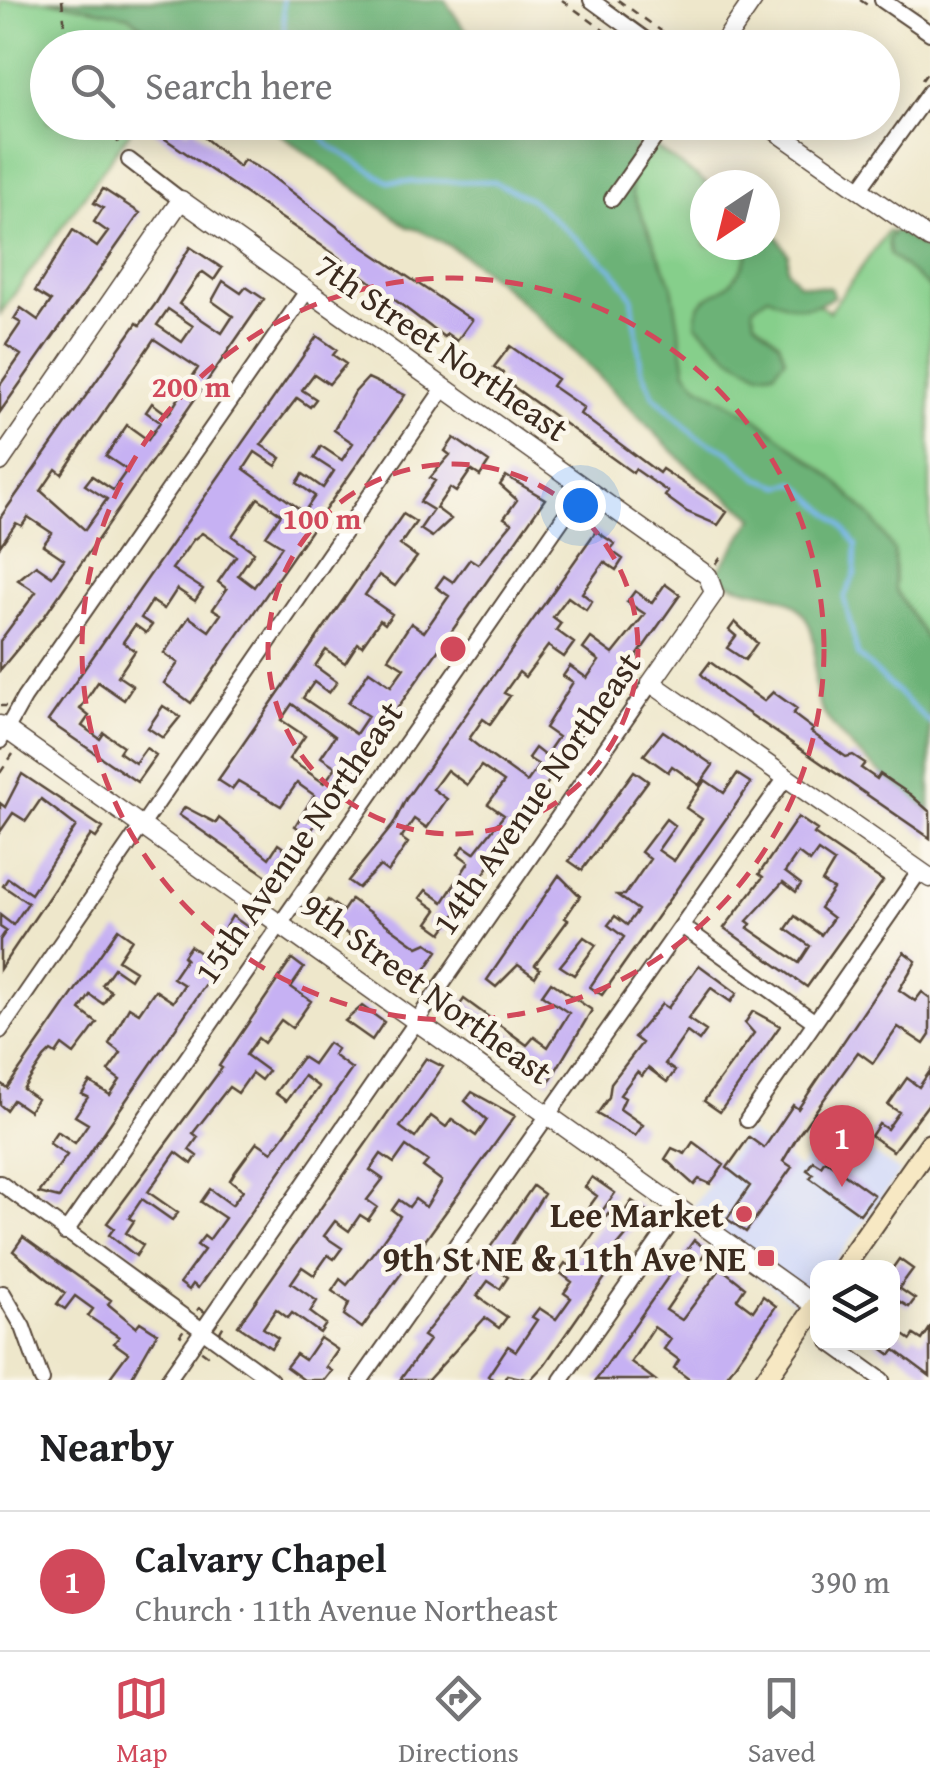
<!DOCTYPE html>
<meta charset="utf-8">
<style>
body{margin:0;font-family:"Gentium Book Plus",serif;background:#f6f6f6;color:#202124}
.controls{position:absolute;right:30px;bottom:30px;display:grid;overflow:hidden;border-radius:20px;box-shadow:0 5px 25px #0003}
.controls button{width:90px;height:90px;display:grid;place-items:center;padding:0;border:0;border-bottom:2px solid #e0e0e0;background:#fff;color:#202124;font:50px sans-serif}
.compass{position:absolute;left:690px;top:170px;width:90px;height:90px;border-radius:50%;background:#fff;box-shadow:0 5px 25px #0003;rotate:215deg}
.you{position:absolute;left:580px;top:505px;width:35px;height:35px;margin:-25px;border:8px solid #fff;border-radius:50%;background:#1a73e8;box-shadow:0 0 0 15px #1a73e833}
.badge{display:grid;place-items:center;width:65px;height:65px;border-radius:50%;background:#d1495b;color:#fff;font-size:32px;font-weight:700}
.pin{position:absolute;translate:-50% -82px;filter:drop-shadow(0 2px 5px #0008)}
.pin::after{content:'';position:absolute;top:52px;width:35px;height:30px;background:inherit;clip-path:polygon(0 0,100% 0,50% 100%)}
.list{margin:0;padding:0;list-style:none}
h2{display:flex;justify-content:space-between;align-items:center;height:130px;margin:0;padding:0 40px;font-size:42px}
h2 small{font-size:32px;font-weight:400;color:#757577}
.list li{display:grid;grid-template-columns:65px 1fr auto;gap:30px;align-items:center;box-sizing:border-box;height:140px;padding:0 40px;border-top:2px solid #e0e0e0}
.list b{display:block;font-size:38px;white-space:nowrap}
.list p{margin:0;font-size:32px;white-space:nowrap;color:#757577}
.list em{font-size:32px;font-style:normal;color:#757577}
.icon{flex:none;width:55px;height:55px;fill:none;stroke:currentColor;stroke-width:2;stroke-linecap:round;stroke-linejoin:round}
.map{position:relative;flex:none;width:930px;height:1380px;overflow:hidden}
.search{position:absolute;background:#fff;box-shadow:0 5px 25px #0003;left:30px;right:30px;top:30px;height:110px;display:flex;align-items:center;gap:25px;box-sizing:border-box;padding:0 35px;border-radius:55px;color:#757577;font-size:38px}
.sheet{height:270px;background:#fff}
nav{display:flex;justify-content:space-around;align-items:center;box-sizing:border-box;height:140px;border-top:2px solid #e0e0e0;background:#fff;font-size:28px;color:#757577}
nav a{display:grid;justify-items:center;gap:5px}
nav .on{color:#d1495b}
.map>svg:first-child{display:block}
.built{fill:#d1d9f9}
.green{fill:#86cf8b;stroke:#607c54;stroke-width:2.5}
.forest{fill:#6cb277;stroke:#546e4a;stroke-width:2.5}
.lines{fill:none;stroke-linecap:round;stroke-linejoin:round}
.stream{stroke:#7db8ee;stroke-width:4}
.building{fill:#c6b1f3;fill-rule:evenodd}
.minor-casing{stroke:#564638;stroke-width:18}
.tertiary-casing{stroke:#564638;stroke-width:21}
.secondary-casing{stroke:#564638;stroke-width:24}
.path{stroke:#564638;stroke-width:2.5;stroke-dasharray:8 8;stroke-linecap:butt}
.minor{stroke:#fff;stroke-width:14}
.tertiary{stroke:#fff;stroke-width:18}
.secondary{stroke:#f7e8c3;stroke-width:20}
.ring{fill:none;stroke:#d1495b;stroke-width:5;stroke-dasharray:18 12}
.poi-dot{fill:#d1495b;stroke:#fbf7ec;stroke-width:4}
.labels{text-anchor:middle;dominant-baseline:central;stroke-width:9;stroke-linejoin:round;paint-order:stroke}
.street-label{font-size:35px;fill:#3b2a1e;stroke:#fbf7ec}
.poi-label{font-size:35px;font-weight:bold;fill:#3b2a1e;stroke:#fbf7ec;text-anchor:end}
.centre{fill:#d1495b;stroke:#fbf7ec;stroke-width:5}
.ring-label{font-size:30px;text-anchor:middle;font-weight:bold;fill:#d1495b;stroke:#fbf7ec;stroke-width:9;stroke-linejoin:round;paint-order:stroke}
</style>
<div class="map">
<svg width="930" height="1380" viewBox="0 0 930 1380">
<rect width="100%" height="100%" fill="#fbf7ec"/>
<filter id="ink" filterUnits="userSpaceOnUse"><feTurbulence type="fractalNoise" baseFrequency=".01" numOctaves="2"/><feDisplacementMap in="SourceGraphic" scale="20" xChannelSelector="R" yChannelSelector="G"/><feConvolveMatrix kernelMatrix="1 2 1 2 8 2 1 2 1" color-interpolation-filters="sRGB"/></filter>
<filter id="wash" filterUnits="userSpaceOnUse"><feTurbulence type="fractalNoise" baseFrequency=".0048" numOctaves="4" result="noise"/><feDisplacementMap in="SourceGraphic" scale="40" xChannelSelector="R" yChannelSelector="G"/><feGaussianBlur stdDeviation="2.25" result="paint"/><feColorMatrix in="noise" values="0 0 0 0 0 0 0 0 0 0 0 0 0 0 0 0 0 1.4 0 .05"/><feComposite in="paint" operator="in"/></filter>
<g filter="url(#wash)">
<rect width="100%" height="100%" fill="#eee7cb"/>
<path class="built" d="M840 1130 900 1172 831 1267 818 1268 817 1287 802 1308 682 1222 747 1131 799 1168 817 1144 826 1150Z"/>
<path class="green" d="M0 0H224L190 47 48 48V122L136 123 0 314Z
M652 145 709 185H705V245H737L829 312 888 231 930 260V678L712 423 598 219Z"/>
<path class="forest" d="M48 0H445L462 26 486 47H168L129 16Z
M265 123H636L642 135 631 160 632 193 672 285 686 371 698 385 757 419 832 477 873 519 894 551 895 589 930 645V811C899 788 825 734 817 697 810 667 822 642 804 615 783 584 741 598 716 574L754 518C733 499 708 485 687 465 627 408 481 243 408 227Z
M895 230 930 253V288L890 255 888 239Z
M766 233 777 236 788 254 787 269 799 284 830 288 834 296C812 312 792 309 768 296L753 307 755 321 779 342 785 358 775 371 760 373 731 357 696 324C697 297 705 301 724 288 738 278 746 261 751 245H765Z"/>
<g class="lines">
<path class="stream" d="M283 0 285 48
M310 122 327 144 389 182 491 181 530 199 612 269 632 296 641 367 653 395 697 437 728 451 758 478 781 486 796 483 841 524 856 545 855 574 844 598 858 655 930 723"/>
</g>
<g id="blocks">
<path class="building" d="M158 122H174L188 132 192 127 239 167 244 160 266 172 362 246 472 320 457 341 447 334 444 337 334 254 152 130Z
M103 189 140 213 0 412V385L21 355 6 345 21 323 14 319 21 308 38 320 51 301 35 291 73 230 97 247 108 232 94 222 103 208 94 203Z
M190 247 222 268 214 280 203 272 199 275 179 304 222 333 233 316 212 301 223 281 241 293 246 287 264 299 44 617 0 670V641L36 592 18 580 36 565 52 576 64 559 43 545 52 533 28 517 22 526 16 523 0 546V518L137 323 140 325 156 303ZM168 309 193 326 182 342 157 325ZM154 339 198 368 168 415 152 403 146 412 160 422 148 440 127 425 106 456 127 470 113 490 92 476 85 485 107 499 85 530 41 491 56 469 62 474Z
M317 336 337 350 333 355 346 364 329 384 314 374 302 390 316 399 310 407 297 398 261 445 281 458 276 466 255 452 244 469 304 512 315 496 297 483 303 474 323 488 334 471 314 458 321 446 342 460 353 443 334 430 355 392 368 378 405 395 191 703 164 683 178 663 164 653 189 617 209 631 221 614 213 609 227 589 218 582 236 556 202 533 193 540 172 569 203 589 195 601 177 589 164 609 152 601 141 618 152 625 146 633 135 625 123 642 135 651 118 676 133 686 124 700 98 682 80 709 89 716 82 726 100 739 104 733 123 746 119 752 135 763 146 748 156 755 137 782 48 721ZM258 498 281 514 266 536 282 546 254 587 238 575 254 552 232 536Z
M510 346 557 379 552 386 584 408 580 414 659 473 662 469 727 512 718 525 687 512 665 496 668 492 635 469 633 473 500 377 503 373 494 367Z
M454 438 489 462 480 476 471 470 456 492 450 488 436 508 451 519 432 537 420 529 433 510 420 502 435 481 430 478 450 455 445 451Z
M506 476 545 499 308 835 295 826 314 795 297 783 281 806 238 781 232 789 218 780 403 514 416 522 400 545 417 557 395 586 379 575 365 595 392 614 385 624 380 620 362 646 358 643 345 663 326 650 315 666 337 682 329 693 314 682 303 698 356 734 368 716 348 703 369 671 391 686 404 668 388 658 411 623 424 632 449 596 436 587 444 576 453 582 470 559 478 564 512 523 504 518 517 500 500 485ZM292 704 335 736 321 757 336 767 324 783 289 759 305 736 281 720Z
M596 531 615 544 610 550 623 559 616 570 604 562 582 593 592 601 586 610 568 597 553 617 561 623 556 630 574 643 564 657 548 646 525 677 519 672 504 693 510 696 490 724 483 719 469 739 488 754 527 782 539 765 528 758 535 748 545 756 558 737 545 728 573 682 563 676 570 666 587 678 599 661 583 649 591 638 613 654 645 614 627 602 635 591 652 603 665 584 680 595 442 933 428 923 437 910 420 898 426 890 443 902 469 862 458 854 464 846 474 853 504 815 488 804 504 782 481 766 467 785 447 770 433 789 447 799 427 828 414 819 401 838 408 843 388 872 380 866 358 888 348 881 393 825 406 799Z
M735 622 757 643 745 660 727 648 736 636 729 630Z
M710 662 764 701 773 692 797 709 793 714 813 729 811 732 846 757 853 755 865 763 861 768 877 779 880 774 911 795 930 812V838L722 695 701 674Z
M163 706 180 717 163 738 148 728Z
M663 731 713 765 699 785 672 766 668 772 644 755Z
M634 771 648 781 582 870 569 861Z
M22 774 103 828 96 838 91 835 0 969V940L6 931 0 927V915L13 925 28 903 3 886 8 878 31 894 76 826 41 799 26 821 13 813 0 832V803L5 807Z
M737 774 751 783 602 995 590 987 624 937 608 925 615 916 627 925 638 910 617 895H625L650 859 641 852 666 819 675 826 658 850 674 861 702 819 686 808 705 780 724 793Z
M185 807 216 823 219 818 269 858 278 844 295 856 277 883 179 815Z
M798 817 817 830 814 834 883 881 807 987 724 928 763 877 759 874ZM818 851 834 862 822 882 833 889 820 908 833 918 821 935 795 916 786 929 810 946 799 963 748 928 751 924 747 921 783 882 796 892 801 884 785 872 798 853 810 862Z
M559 875 580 896 565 918 568 920 535 965 540 969 535 977 518 965 496 987 487 980Z
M351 899 418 947 427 943 438 951 415 984 319 913 328 900 343 911Z
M232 916 252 930 245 941 240 937 221 962 59 1198 39 1193 67 1155 49 1143 57 1131 75 1143 88 1124 75 1116 88 1097 82 1094 90 1082 110 1095 120 1080 108 1071 121 1053 109 1044 129 1007 139 1013 155 990 173 1002 184 985 173 978 186 959 183 956 190 946 207 958Z
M118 929 132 939 118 960 135 971 130 979 114 968 102 985 111 991 103 1004 90 995 80 1010 97 1023 90 1033 74 1054 62 1045 56 1054 51 1051 44 1058 23 1089 37 1099 29 1111 13 1100 6 1110 0 1105V1083L7 1088Z
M584 937 596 945 574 975 560 966Z
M904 952 916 961 899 990 915 1001 922 992 930 998V1035L924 1044 898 1027 873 1063 858 1052 799 1134 783 1161 792 1167 746 1232 727 1219 750 1186 727 1168 749 1137 764 1148 793 1105 798 1109Z
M292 959 304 968 291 987 311 1001 292 1028 281 1020 264 1043 258 1038 246 1055 268 1071 261 1080 252 1073 238 1093 229 1087 193 1133 198 1137 189 1150 197 1156 192 1164 176 1152 148 1192 178 1213 172 1220 142 1199 129 1218 134 1221 126 1233 143 1245 136 1256 109 1235 114 1228 107 1223 222 1068 219 1066Z
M699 965 737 993 731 1002 711 988 688 1019 706 1031 699 1041 687 1032 665 1064 675 1071 667 1082 648 1068 642 1076 637 1072 620 1095 625 1098 620 1109 643 1125 635 1136 597 1114 609 1097 611 1083 642 1043 634 1037 662 1004 668 1008Z
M551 982 592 1010 549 1082 455 1012 464 999 527 1045 534 1037 548 1047 569 1013 542 995Z
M362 1006 384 1022 372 1040 345 1021Z
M753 1011 780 1026 720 1112 704 1101 754 1033 745 1023Z
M328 1043 337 1049 333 1055 352 1069 198 1288 193 1284 189 1290 180 1283 204 1250 197 1245 204 1236 209 1240 225 1218 201 1202 210 1189 232 1205 243 1190 230 1180 235 1172 257 1142 272 1152 319 1087 304 1076 286 1101 275 1093 302 1057 313 1064Z
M426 1058 443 1067 400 1127 415 1138 431 1116 446 1127 452 1119 476 1136 487 1120 465 1101 472 1092 515 1116 362 1328 344 1315 349 1303 332 1291 340 1279 347 1285 380 1244 400 1216 392 1210 399 1200 409 1207 415 1199 426 1207 442 1181 423 1167 428 1161 406 1146 394 1163 381 1154 370 1170 383 1179 367 1200 377 1207 368 1220 360 1215 349 1231 335 1221 324 1236 342 1248 334 1259 328 1255 314 1275 302 1267 291 1283 317 1301 310 1312 326 1324 320 1333 292 1313 288 1318 276 1309 263 1328 278 1338 271 1348 238 1326Z
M930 1071V1102L893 1151 871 1136 879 1124 887 1129 899 1112 888 1105 907 1078 919 1087Z
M693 1142 724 1165 710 1184 699 1179 694 1185 665 1159 672 1148 685 1154Z
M825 1160 874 1195 860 1214 810 1178 813 1174 807 1170 813 1161 821 1166Z
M592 1177 615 1193 600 1214 589 1207 597 1196 585 1187Z
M533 1186 544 1194 496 1269 508 1277 500 1289 488 1281 477 1296 507 1317 499 1328 485 1318 428 1380H400L429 1340 423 1336 459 1292Z
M632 1201 647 1211 615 1249 622 1253 545 1364 530 1380 507 1375 504 1380H494L488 1376 508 1346 516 1351 537 1320 532 1317 539 1308 556 1319 571 1298 564 1293 572 1282 559 1272 565 1263 571 1266 608 1214 618 1221Z
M23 1237 111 1300 108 1304 136 1327 140 1322 157 1333 130 1380H108L128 1353 114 1343 119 1337 88 1316 93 1309 75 1296 65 1309 57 1304 65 1293 13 1251Z
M694 1240 707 1250 666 1310 682 1320 721 1268 745 1287 737 1299 753 1311 763 1296 776 1306 763 1325 724 1380H690L674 1368 679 1360 664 1349 671 1339 654 1327 631 1362 655 1380H596Z
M899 1259 913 1269 899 1288 915 1299 909 1307 892 1297V1269Z
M892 1327 911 1340 914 1335 922 1340 930 1328V1376L895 1350 891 1355 873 1342H892Z
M320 1338 338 1350 326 1367 332 1371 325 1380H304L286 1367 296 1354 305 1360Z"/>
</g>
</g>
<g filter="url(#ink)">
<use href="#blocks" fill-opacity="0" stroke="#564638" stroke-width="2.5"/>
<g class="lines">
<g class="minor-casing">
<path id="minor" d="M591 0 657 48
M882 0 930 33
M129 160 181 200
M859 190 930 91
M612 199 666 122
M0 741 24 698 307 291
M683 927 815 1022
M0 1031 444 388
M747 1120 919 872
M0 1183 271 1380
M65 1233 584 488
M3 1293 23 1327 42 1380
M829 1342 882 1380
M168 1380 651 683
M361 1380 785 779
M561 1380 681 1209"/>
</g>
<g class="tertiary-casing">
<path id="tertiary" d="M720 48 753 0
M763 122 930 239
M0 462 181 200 708 576 714 593 651 683 930 878
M0 725 816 1306"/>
</g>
<g class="secondary-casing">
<path id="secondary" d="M843 1268 930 1144
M765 1380 818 1304"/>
</g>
<path class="path" d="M62 0 67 48
M562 0 628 48
M618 0 685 48
M860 0 872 8
M922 80 930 69
M106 122 121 147
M716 564 724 553
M0 706H6
M0 773 13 754
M199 1308 224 1325 207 1355 180 1335Z"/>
<use href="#minor" class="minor"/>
<use href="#tertiary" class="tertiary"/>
<use href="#secondary" class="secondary"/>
</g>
</g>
<g class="ring">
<circle cx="453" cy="649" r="185"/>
<circle cx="453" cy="649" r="371"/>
</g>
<g class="poi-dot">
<circle cx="744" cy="1214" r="10"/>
<rect x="756" y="1248" width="20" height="20" rx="5"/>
</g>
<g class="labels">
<g class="street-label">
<text transform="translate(442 347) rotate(35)">7th Street Northeast</text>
<text transform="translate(536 793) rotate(-55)">14th Avenue Northeast</text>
<text transform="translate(298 842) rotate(-55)">15th Avenue Northeast</text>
<text transform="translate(427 988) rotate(36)">9th Street Northeast</text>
</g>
<g class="poi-label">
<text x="724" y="1214">Lee Market</text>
<text x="746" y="1258">9th St NE &amp; 11th Ave NE</text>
</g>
</g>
<circle cx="453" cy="649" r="15" class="centre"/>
<g class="ring-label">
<text x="191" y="397">200 m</text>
<text x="322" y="529">100 m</text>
</g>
</svg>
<div class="controls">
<button><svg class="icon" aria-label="layers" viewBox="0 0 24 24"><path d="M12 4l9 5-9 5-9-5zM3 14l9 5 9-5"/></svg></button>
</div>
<svg class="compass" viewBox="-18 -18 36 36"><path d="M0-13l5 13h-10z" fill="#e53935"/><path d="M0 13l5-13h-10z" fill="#757577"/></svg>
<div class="you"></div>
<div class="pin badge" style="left:842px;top:1187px">1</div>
<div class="search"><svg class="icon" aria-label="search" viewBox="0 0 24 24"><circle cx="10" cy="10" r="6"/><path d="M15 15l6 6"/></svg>Search here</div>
</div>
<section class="sheet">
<h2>Nearby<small></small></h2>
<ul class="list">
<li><span class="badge">1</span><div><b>Calvary Chapel</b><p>Church · 11th Avenue Northeast</p></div><em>390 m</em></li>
</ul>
</section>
<nav>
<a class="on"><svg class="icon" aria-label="map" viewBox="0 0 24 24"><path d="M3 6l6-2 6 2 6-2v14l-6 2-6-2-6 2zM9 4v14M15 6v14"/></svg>Map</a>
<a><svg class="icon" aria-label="directions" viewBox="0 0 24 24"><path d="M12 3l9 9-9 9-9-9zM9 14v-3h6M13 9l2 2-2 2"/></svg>Directions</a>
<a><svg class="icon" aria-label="saved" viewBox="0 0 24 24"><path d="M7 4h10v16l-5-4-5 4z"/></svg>Saved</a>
</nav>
